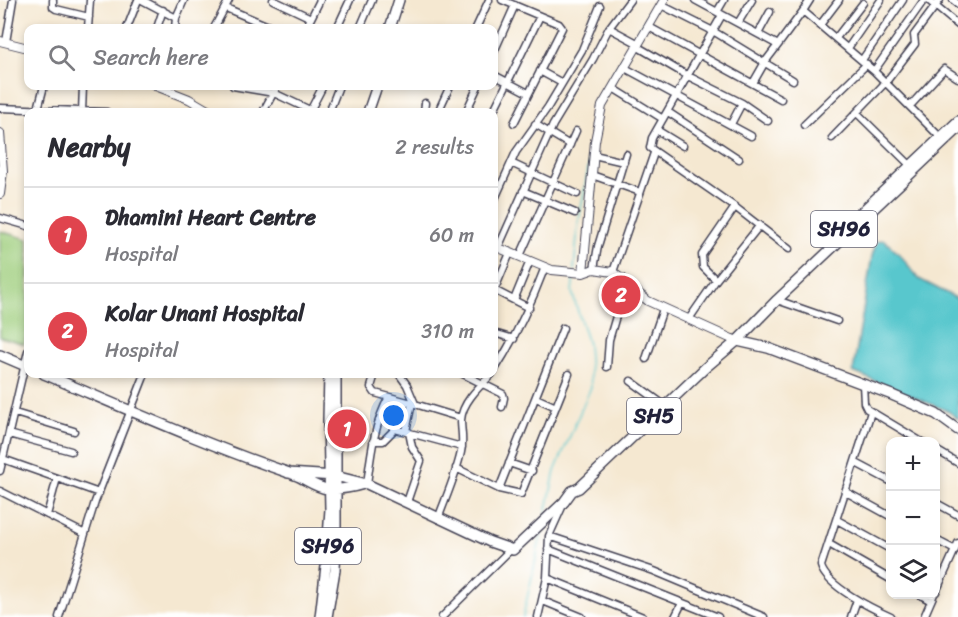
<!DOCTYPE html>
<meta charset="utf-8">
<style>
body{margin:0;font-family:Sriracha,sans-serif;background:#f2f2f3;color:#2b2b33}
.controls{position:absolute;right:18px;bottom:18px;display:grid;overflow:hidden;border-radius:12px;box-shadow:0 3px 9px #0003}
.controls button{width:54px;height:54px;display:grid;place-items:center;padding:0;border:0;border-bottom:2px solid #e1e1e2;background:#fff;color:#2b2b33;font:30px sans-serif}
.you{position:absolute;left:394px;top:416px;width:21px;height:21px;margin:-15px;border:4px solid #fff;border-radius:50%;background:#1a73e8;box-shadow:0 0 0 9px #1a73e833}
.badge{display:grid;place-items:center;width:39px;height:39px;border-radius:50%;background:#db2777;color:#fff;font-size:20px;font-weight:700}
.pin{position:absolute;translate:-50% -50%;border:3px solid #fff;box-shadow:0 2px 6px #0006}
.list{margin:0;padding:0;list-style:none}
h2{display:flex;justify-content:space-between;align-items:center;height:78px;margin:0;padding:0 24px;font-size:26px}
h2 small{font-size:20px;font-weight:400;color:#7c7c81}
.list li{display:grid;grid-template-columns:39px 1fr auto;gap:18px;align-items:center;box-sizing:border-box;height:96px;padding:0 24px;border-top:2px solid #e1e1e2}
.list b{display:block;font-size:22px;white-space:nowrap}
.list p{margin:0;font-size:20px;white-space:nowrap;color:#7c7c81}
.list em{font-size:20px;font-style:normal;color:#7c7c81}
.icon{flex:none;width:33px;height:33px;fill:none;stroke:currentColor;stroke-width:2;stroke-linecap:round;stroke-linejoin:round}
.map{position:relative;flex:none;width:958px;height:617px;overflow:hidden}
.search{position:absolute;background:#fff;box-shadow:0 3px 9px #0003;left:24px;top:24px;width:474px;height:66px;display:flex;align-items:center;gap:15px;box-sizing:border-box;padding:0 21px;border-radius:12px;color:#7c7c81;font-size:22px}
.panel{position:absolute;background:#fff;box-shadow:0 3px 9px #0003;left:24px;top:108px;width:474px;height:270px;border-radius:12px}
.map>svg:first-child{display:block}
.green{fill:#9ecd7b;stroke:#60785b;stroke-width:1.5}
.water{fill:#59c7cd;stroke:#3e7484;stroke-width:1.5}
.lines{fill:none;stroke-linecap:round;stroke-linejoin:round}
.stream{stroke:#59c7cd;stroke-width:1.5}
.minor-casing{stroke:#424052;stroke-width:9}
.tertiary-casing{stroke:#424052;stroke-width:10}
.primary-casing{stroke:#424052;stroke-width:12}
.minor{stroke:#fff;stroke-width:6}
.tertiary{stroke:#fff;stroke-width:8}
.primary{stroke:#fff;stroke-width:9}
.labels{text-anchor:middle;dominant-baseline:central;stroke-width:4.5;stroke-linejoin:round;paint-order:stroke}
.shield{fill:#fff;stroke:#646476;stroke-width:1.5}
.shield-label{font-size:21px;font-weight:bold;fill:#22223b}
</style>
<div class="map">
<svg width="958" height="617" viewBox="0 0 958 617">
<rect width="100%" height="100%" fill="#fff"/>
<filter id="ink" filterUnits="userSpaceOnUse"><feTurbulence type="fractalNoise" baseFrequency=".0167" numOctaves="2"/><feDisplacementMap in="SourceGraphic" scale="12" xChannelSelector="R" yChannelSelector="G"/><feConvolveMatrix kernelMatrix="1 2 1 2 8 2 1 2 1" color-interpolation-filters="sRGB"/></filter>
<filter id="wash" filterUnits="userSpaceOnUse"><feTurbulence type="fractalNoise" baseFrequency=".008" numOctaves="4" result="noise"/><feDisplacementMap in="SourceGraphic" scale="24" xChannelSelector="R" yChannelSelector="G"/><feGaussianBlur stdDeviation="1.35" result="paint"/><feColorMatrix in="noise" values="0 0 0 0 0 0 0 0 0 0 0 0 0 0 0 0 0 1.4 0 .05"/><feComposite in="paint" operator="in"/></filter>
<g filter="url(#wash)">
<rect width="100%" height="100%" fill="#f5e8d1"/>
<path class="green" d="M0 231 28 239V327L24 344 0 337Z"/>
<path class="water" d="M884 240 901 256 919 279 958 299V419L948 411 853 372 872 256 877 241Z"/>
<g class="lines">
<path class="stream" d="M635 38 657 0
M599 104 600 98 632 42
M574 270 578 225 590 159
M546 514 555 471 591 387 588 344 572 292 574 274
M523 617 543 527"/>
</g>
</g>
<g filter="url(#ink)">
<g class="lines">
<g class="minor-casing">
<path id="minor" d="M53 0V7L56 9 89 17
M142 0 176 18
M273 0 311 18
M502 0 559 24 562 28 514 123
M695 0 778 45 803 11 874 71 940 137
M928 0 958 25
M953 0 958 4
M661 5 713 31 793 80
M226 8 273 28
M803 11 810 0
M717 12 724 0
M722 15 652 138 650 148 735 207 789 249
M738 23 752 0
M820 25 839 0
M649 27 781 99
M88 28 90 0
M127 28 138 0
M157 28 163 10
M175 28 176 18 184 0
M214 28 229 0
M306 28 320 0
M337 28 350 0
M360 28 372 0
M476 28 489 0
M609 28 639 44
M758 34 770 12
M836 38 863 3
M6 42 13 0
M638 47 688 76 742 103 768 121
M848 48 881 0
M494 52 515 5
M862 60 903 0
M625 68 751 136
M540 71 562 83
M874 71 924 0
M494 75 528 93
M753 83 765 62 778 45
M233 86 274 93 314 112
M613 88 663 119
M910 106 944 69 958 78
M0 108 107 112
M38 109 44 86
M310 111 323 86
M82 112 83 86
M263 112 277 86
M329 112 339 86
M424 112 425 103
M438 112 450 86
M466 112 478 86
M493 112 540 16
M668 112 739 159
M857 113 910 165
M535 124 570 145
M731 124 742 103
M804 125 867 64
M657 130 683 146
M832 138 886 82 915 44 914 35 940 0
M594 155 624 162
M511 163 577 194
M592 175 640 192
M523 191 575 213
M494 201 516 152 548 107 582 50 600 6
M0 218 28 226
M498 248 553 125 593 59 609 28 630 0
M520 256 576 131
M594 269 598 246 626 154
M613 272 654 153
M716 280 703 267 702 255 735 207
M494 290 529 308
M494 291 510 253
M514 300 530 261
M777 300 837 321
M689 319 716 280 760 225
M494 333 514 339
M646 359 663 309
M607 367 609 340 619 306 615 298 623 278
M494 371C515 338 531 304 545 267
M375 374 371 387 375 393 415 404
M399 374 407 385 415 404 461 418
M463 374 503 394 504 398 502 407
M631 381 660 402
M863 384 864 403 867 409 922 442
M536 398 556 407
M871 412 821 566C826 586 873 609 891 617
M15 413 74 431
M406 431 412 403
M9 434 71 451
M373 441H383L395 429 462 447
M936 450 958 463
M0 458 99 493
M509 463 532 471
M856 463 890 481
M456 468 499 489 521 494 569 374
M0 471 28 351
M367 484C371 454 374 424 389 397
M499 489 563 328
M0 491 85 534
M846 492 890 516
M407 502 421 461 412 447 409 432
M936 503 958 515
M47 515 57 478
M438 519C446 497 456 475 461 452 464 441 461 431 461 420 462 402 481 385 492 374
M837 520 890 549
M549 536 654 571 764 617
M936 540 955 550
M829 544 890 579
M548 549 718 617
M547 578 643 617
M936 592 958 543
M919 594 931 601
M543 601 582 617
M59 617 95 502 145 374
M442 617 508 552 513 550
M538 617 547 578 549 536 563 505
M675 617 682 603
M851 617 857 600
M924 617 934 594"/>
</g>
<g class="tertiary-casing">
<path id="tertiary" d="M0 41 28 48
M156 86 189 99 211 112
M0 133 3 171 0 194
M494 246 552 270 583 273 594 269 613 272 648 301 732 339
M583 273 595 141 602 106 664 0"/>
</g>
<g class="primary-casing">
<path id="primary" d="M390 28 399 0
M368 112 377 86
M855 218 958 121
M733 340 768 348 892 395 936 414 958 430
M0 355 28 367
M44 374C127 409 209 446 295 475 306 479 316 488 328 489 339 490 354 487 364 484
M288 473 335 476 367 484 490 542 513 550 564 502 572 491 579 488 705 368 737 341 777 300 958 129
M320 617 326 566 330 509 328 420 329 374
M327 617 335 570 336 540V374"/>
</g>
<use href="#minor" class="minor"/>
<use href="#tertiary" class="tertiary"/>
<use href="#primary" class="primary"/>
</g>
</g>
<g class="labels">
<g class="shield">
<rect x="811" y="211" width="66" height="36" rx="4.5"/>
<rect x="627" y="398" width="54" height="36" rx="4.5"/>
<rect x="295" y="528" width="66" height="36" rx="4.5"/>
</g>
<g class="shield-label">
<text x="844" y="229">SH96</text>
<text x="654" y="416">SH5</text>
<text x="328" y="546">SH96</text>
</g>
</g>
</svg>
<div class="controls">
<button>+</button>
<button>−</button>
<button><svg class="icon" aria-label="layers" viewBox="0 0 24 24"><path d="M12 4l9 5-9 5-9-5zM3 14l9 5 9-5"/></svg></button>
</div>
<div class="you"></div>
<div class="pin badge" style="left:347px;top:429px;background:#e0444e">1</div>
<div class="pin badge" style="left:621px;top:295px;background:#e0444e">2</div>
<div class="search"><svg class="icon" aria-label="search" viewBox="0 0 24 24"><circle cx="10" cy="10" r="6"/><path d="M15 15l6 6"/></svg>Search here</div>
<section class="panel">
<h2>Nearby<small>2 results</small></h2>
<ul class="list">
<li><span class="badge" style="background:#e0444e">1</span><div><b>Dhamini Heart Centre</b><p>Hospital</p></div><em>60 m</em></li>
<li><span class="badge" style="background:#e0444e">2</span><div><b>Kolar Unani Hospital</b><p>Hospital</p></div><em>310 m</em></li>
</ul>
</section>
</div>
